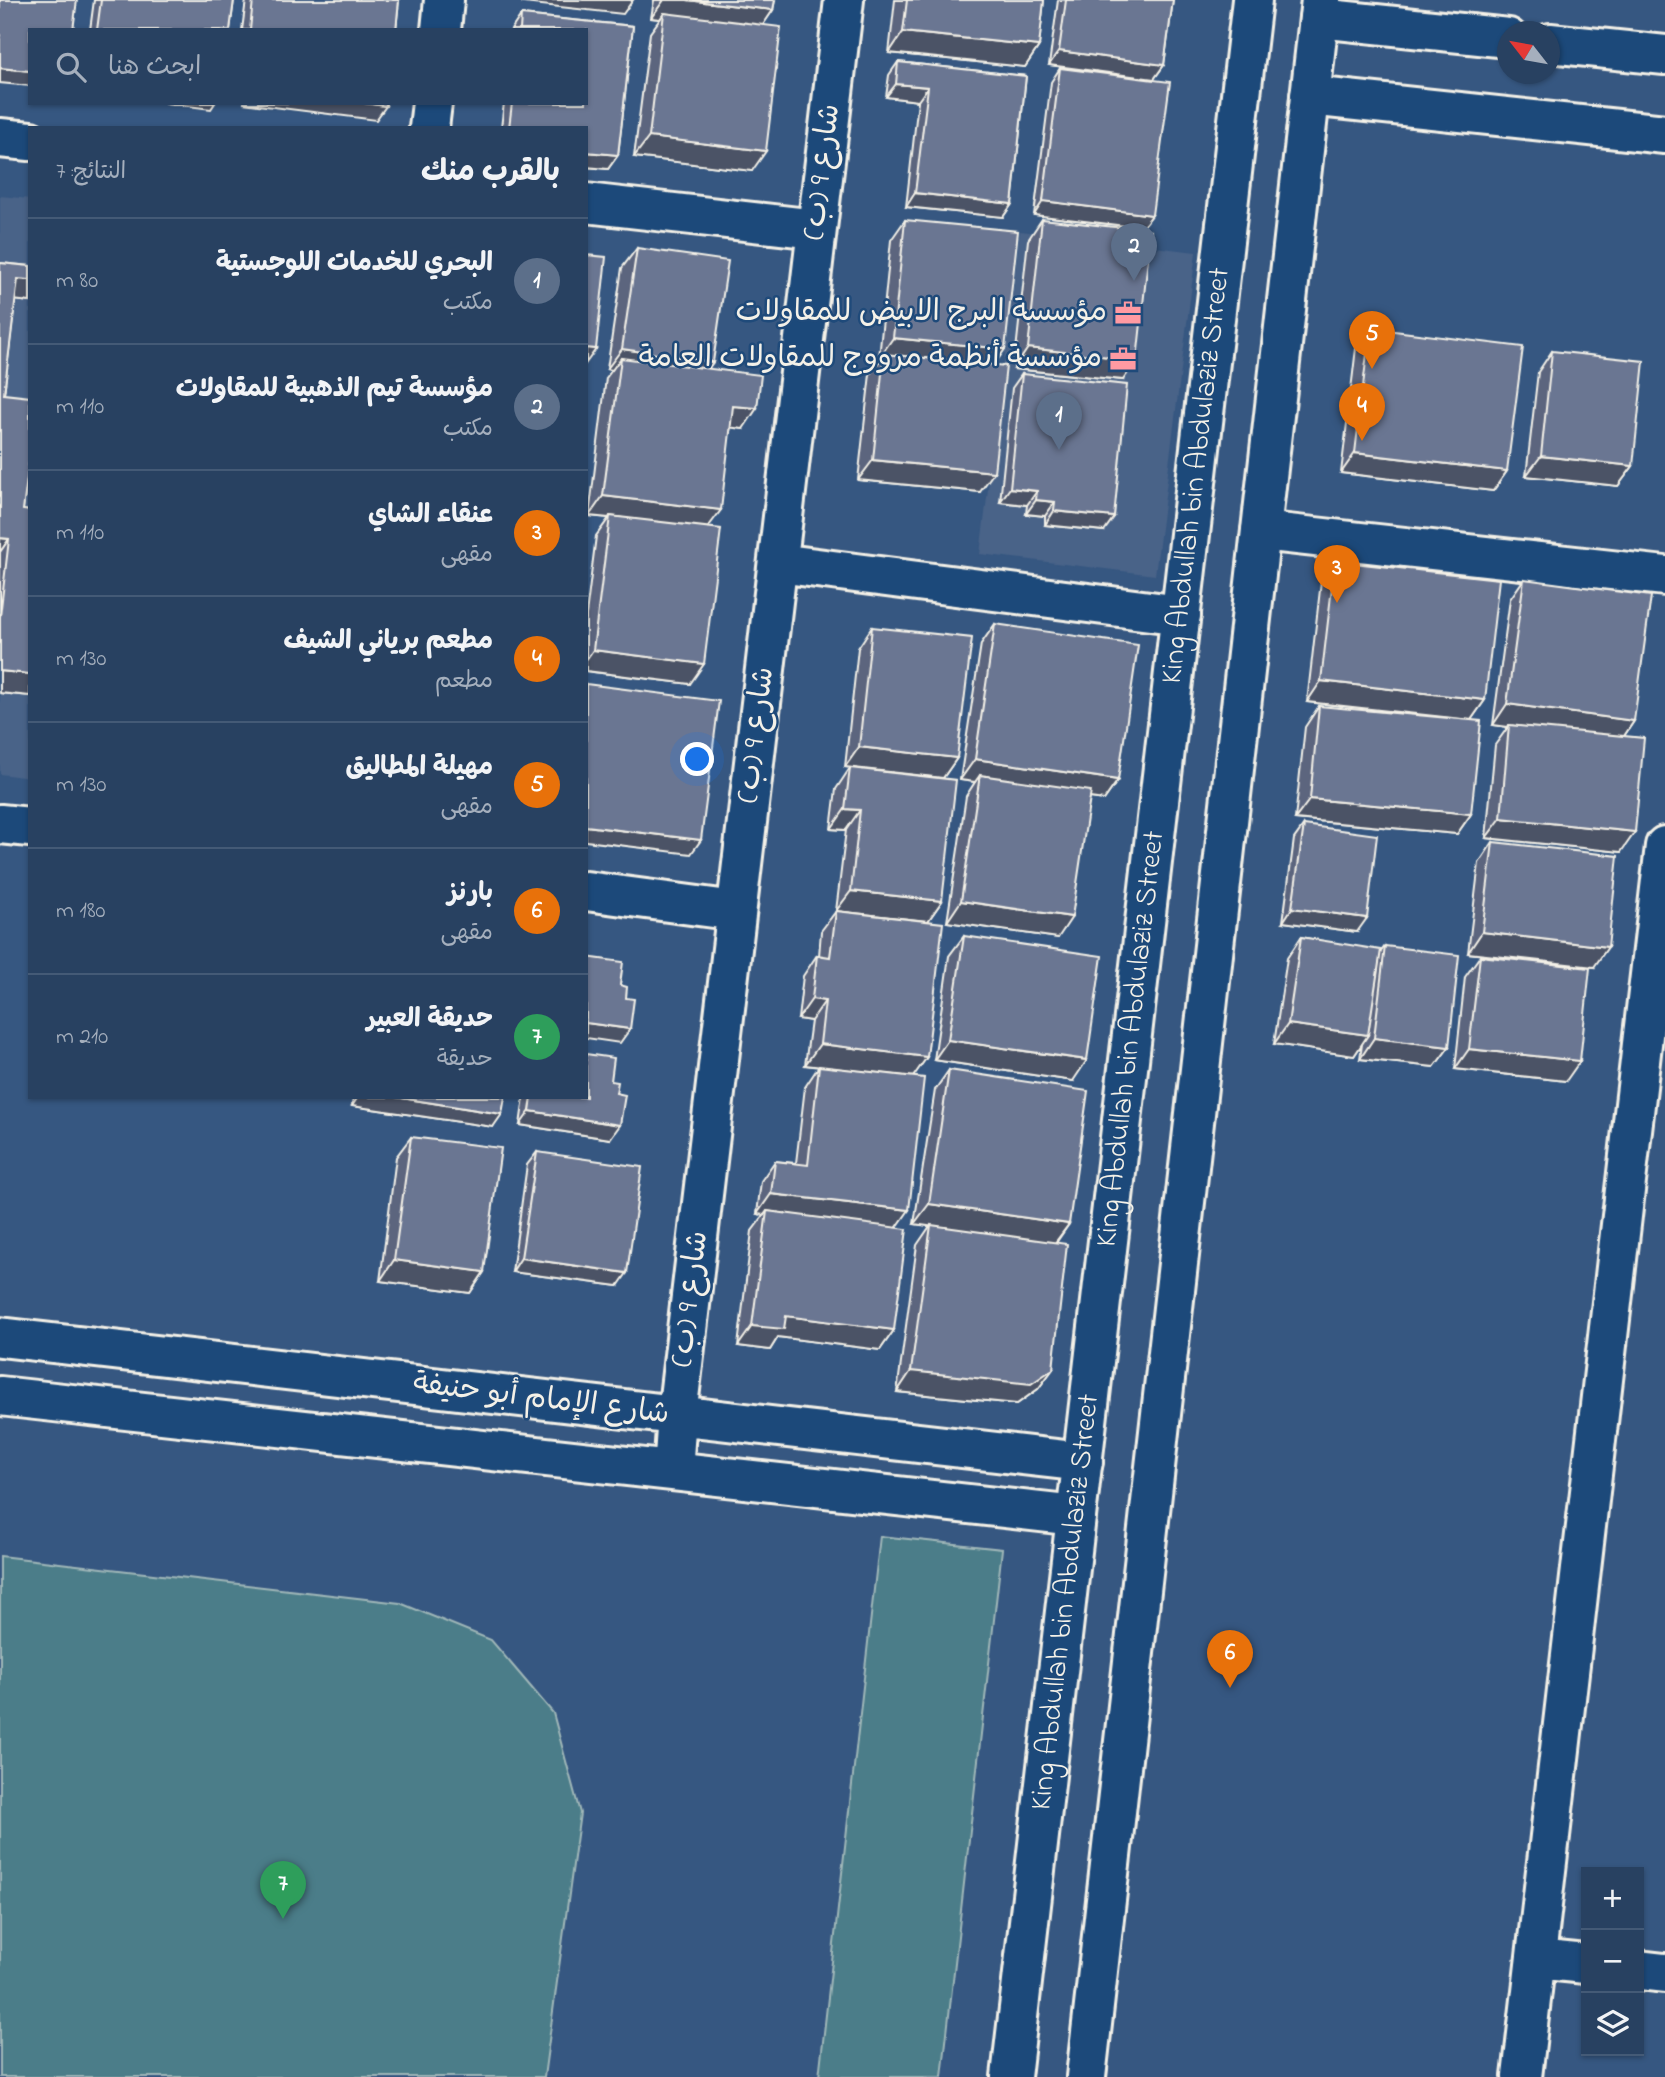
<!DOCTYPE html>
<html lang="ar">
<meta charset="utf-8">
<style>
body{margin:0;font-family:"Indie Flower","Playpen Sans Arabic",sans-serif;background:#344c6a;color:#f1f3f6;direction:rtl}
.controls{position:absolute;right:21px;bottom:21px;display:grid;overflow:hidden;border-radius:0px;box-shadow:0 2px 5px #0004}
.controls button{width:63px;height:63px;display:grid;place-items:center;padding:0;border:0;border-bottom:2px solid #445a76;background:#284161;color:#f1f3f6;font:35px sans-serif}
.compass{position:absolute;left:1497px;top:21px;width:63px;height:63px;border-radius:50%;background:#284161;box-shadow:0 2px 5px #0004;rotate:301deg}
.you{position:absolute;left:698px;top:760px;width:24px;height:24px;margin:-18px;border:5px solid #fff;border-radius:50%;background:#1a73e8;box-shadow:0 0 0 10px #1a73e833}
.badge{display:grid;place-items:center;width:46px;height:46px;border-radius:50%;background:#ff9aa2;color:#fff;font-size:23px;font-weight:700}
.pin{position:absolute;translate:-50% -58px;filter:drop-shadow(0 2px 4px #0008)}
.pin::after{content:'';position:absolute;top:37px;width:24px;height:21px;background:inherit;clip-path:polygon(0 0,100% 0,50% 100%)}
.list{margin:0;padding:0;list-style:none}
h2{display:flex;justify-content:space-between;align-items:center;height:91px;margin:0;padding:0 28px;font-size:30px}
h2 small{font-size:23px;font-weight:400;color:#a5afbd}
.list li{display:grid;grid-template-columns:46px 1fr auto;gap:21px;align-items:center;box-sizing:border-box;height:126px;padding:0 28px;border-top:2px solid #445a76}
.list b{display:block;font-size:26px;white-space:nowrap}
.list p{margin:0;font-size:23px;white-space:nowrap;color:#a5afbd}
.list em{font-size:23px;font-style:normal;color:#a5afbd}
.icon{flex:none;width:38px;height:38px;fill:none;stroke:currentColor;stroke-width:2;stroke-linecap:round;stroke-linejoin:round}
.map{position:relative;flex:none;width:1665px;height:2077px;overflow:hidden;direction:ltr}
.search{position:absolute;background:#284161;box-shadow:0 2px 5px #0004;left:28px;top:28px;width:560px;height:77px;display:flex;align-items:center;gap:18px;box-sizing:border-box;padding:0 24px;border-radius:0px;color:#a5afbd;font-size:26px}
.panel{position:absolute;background:#284161;box-shadow:0 2px 5px #0004;left:28px;top:126px;width:560px;height:973px;border-radius:0px;direction:rtl}
.map>svg:first-child{display:block}
.built{fill:#496388}
.green{fill:#4b7d89;stroke:#a0b7b8;stroke-width:2}
.lines{fill:none;stroke-linecap:round;stroke-linejoin:round}
.minor-casing{stroke:#f4f1e8;stroke-width:44}
.secondary-casing{stroke:#f4f1e8;stroke-width:44}
.minor{stroke:#1f4a7a;stroke-width:38}
.secondary{stroke:#1f4a7a;stroke-width:38}
.wall{fill:#5c657e;stroke:#f4f1e8;stroke-width:2}
.shaded-wall{fill:#4b5366;stroke:#f4f1e8;stroke-width:2}
.building{fill:#6b7692;stroke:#f4f1e8;stroke-width:2}
.labels{text-anchor:middle;dominant-baseline:central;stroke-width:5;stroke-linejoin:round;paint-order:stroke}
.street-label{font-size:30px;fill:#f4f1e8;stroke:#1f4a7a}
.poi-label{font-size:30px;fill:#f4f1e8;stroke:#1f4a7a;text-anchor:end}
</style>
<div class="map">
<svg width="1665" height="2077" viewBox="0 0 1665 2077">
<rect width="100%" height="100%" fill="#365781"/>
<filter id="ink" filterUnits="userSpaceOnUse"><feTurbulence type="fractalNoise" baseFrequency=".0143" numOctaves="2"/><feDisplacementMap in="SourceGraphic" scale="14" xChannelSelector="R" yChannelSelector="G"/><feConvolveMatrix kernelMatrix="1 2 1 2 8 2 1 2 1" color-interpolation-filters="sRGB"/></filter>
<g filter="url(#ink)">
<path class="built" d="M0 196 30 199V778L0 774Z
M1020 231 1196 252 1155 575 980 554Z"/>
<path class="green" d="M880 1536 1002 1549 942 2077H819Z
M0 1556 400 1603 491 1640 553 1713 580 1813 544 2077H0Z"/>
<g class="lines">
<g class="minor-casing">
<path id="minor" d="M441 30 444 0
M429 128 432 103
M0 138 30 141
M586 203 816 229
M1261 531 1665 576
M778 563 1181 615
M0 824 30 827
M586 891 736 911
M0 1337 1083 1462
M0 1396 1076 1516
M673 1471 677 1415 844 0
M1536 1959 1586 1964
M1639 1970 1665 1973
M1522 2077 1665 846"/>
</g>
<g class="secondary-casing">
<g id="secondary">
<path d="M1319 18 1508 38"/>
<path d="M1550 43 1665 55"/>
<path d="M1310 96 1665 134"/>
<path id="s1" d="M1011 2077 1252 0"/>
<path d="M1086 2077 1321 0"/>
</g>
</g>
<use href="#minor" class="minor"/>
<use href="#secondary" class="secondary"/>
</g>
<path class="wall" d="M94 0H234L230 30H90Z
M246 0H399L396 30H242Z
M654 0H775L773 10 763 24 752 171 634 157 650 33 660 19 651 18Z
M895 0H1044L1039 46 1025 67 889 53Z
M1058 0H1173L1164 65 1154 79 1049 65Z
M521 15 633 26 618 155 608 169 586 167V128H501L504 103H586V30H511Z
M898 62 1026 76 1012 204 1003 217 906 207 918 101 886 97 889 75Z
M1060 68 1152 215 1142 228 1034 215 1051 82Z
M1042 219 1123 380 1014 369 1028 240Z
M905 220 994 365 980 492 858 480 870 374 881 359 879 358 891 240Z
M637 248 713 362 708 369 743 429 731 427 708 528 690 684 586 671V615L596 536 609 518 589 516 606 378 612 370 607 369 622 268Z
M0 263 30 266V302L15 300 4 394 27 474 23 510 30 511V696L0 693Z
M1370 328 1507 471 1493 491 1341 473 1356 348Z
M1552 351 1633 466 1618 486 1526 476 1538 372Z
M1022 374 1104 531 1045 525V516L1026 514 1027 505 1000 502 1012 388Z
M1335 561 1485 700 1471 720 1307 702 1321 581Z
M1524 579 1634 721 1624 736 1621 852 1486 838 1495 745 1508 727 1493 725 1510 599Z
M995 624 1118 780 1104 800 1090 798 1058 938 947 922 966 796 975 782 960 780 981 644Z
M872 627 957 758 943 778 845 767 858 648Z
M1319 706 1471 814 1457 834 1295 819 1305 727Z
M850 768 942 901 928 921 927 1057 913 1076 897 1228 894 1330 880 1350 778 1337 770 1350 738 1346 752 1231 764 1215 757 1214 761 1181 775 1161 796 1163 805 1087 819 1066 849 1070 805 1065 811 1021 798 1019 803 976 817 955 819 956 821 931 836 911 846 830 831 829 836 789Z
M1304 825 1357 932 1283 922 1294 839Z
M1493 842 1594 967 1468 953 1479 863Z
M964 936 1073 1081 934 1060 949 956Z
M1301 937 1380 953 1385 946 1449 1047 1434 1067 1360 1059 1362 1044 1354 1056 1274 1044 1287 958Z
M1480 956 1566 1081 1455 1069 1465 977Z
M949 1070 1069 1224 1056 1243 1053 1369 1038 1389 1017 1404 897 1392 917 1245 930 1226 914 1224 935 1090Z
M611 1081 610 1139 520 1125 524 1097H586Z
M353 1097H505L493 1127 352 1106Z
M411 1137 484 1272 470 1293 380 1281 396 1157Z
M537 1152 618 1286 512 1272 527 1165Z"/>
<path class="shaded-wall" d="M525 0H633L623 14 523 3Z
M664 0H687L773 10 759 31 664 13 660 19 651 18Z
M903 32 1039 46 1025 67 889 53Z
M1059 51 1164 65 1154 79 1049 65Z
M0 68 30 71V86L0 83Z
M896 84 928 87 918 101 886 97Z
M165 103H215L211 109Z
M243 103H364L386 106 376 120Z
M649 137 766 151 752 171 634 157Z
M586 152 618 155 608 169 586 167Z
M915 193 1012 204 1003 217 906 207Z
M1043 201 1152 215 1142 228 1034 215Z
M18 279 30 280V302L4 299Z
M893 338 1005 349 991 370 884 354 881 359 879 358Z
M586 348 596 349 586 363Z
M1028 348 1137 360 1123 380 1014 369Z
M622 349 713 362 699 382 621 358 612 370 607 369Z
M733 406 757 408 743 429 719 426Z
M30 453V475L16 473Z
M1355 453 1507 471 1493 491 1341 473Z
M1541 456 1633 466 1618 486 1526 476Z
M873 460 994 472 980 492 858 480Z
M1010 488 1037 491 1027 505 1000 502Z
M603 496 721 510 706 530 610 516 609 518 589 516Z
M1036 500 1055 502 1045 516 1026 514Z
M1054 511 1114 517 1104 531 1045 525Z
M0 538 9 539 0 552Z
M593 650 704 664 690 684 586 671V660Z
M0 671 30 674V696L0 693Z
M1321 681 1485 700 1471 720 1307 702Z
M1507 704 1634 721 1620 742 1509 725 1508 727 1493 725Z
M859 747 957 758 943 778 845 767Z
M975 759 1118 780 1104 800 979 782 980 775 975 782 960 780Z
M1310 799 1471 814 1457 834 1295 819Z
M845 809 860 810 846 830 831 829Z
M1501 818 1635 832 1621 852 1486 838Z
M586 826 701 840 691 854 586 841Z
M851 891 942 901 928 921 836 911Z
M961 901 1072 917 1058 938 947 922Z
M1292 908 1367 918 1357 932 1283 922Z
M1482 932 1608 947 1594 967 1468 953Z
M812 999 825 1001 811 1021 798 1019Z
M586 1023 630 1029 620 1043 586 1038Z
M1288 1024 1368 1035 1354 1056 1274 1044Z
M1374 1038 1449 1047 1434 1067 1360 1059Z
M948 1040 1087 1060 1073 1081 934 1060Z
M820 1044 927 1057 913 1077 805 1065Z
M1469 1049 1580 1061 1566 1081 1455 1069Z
M358 1097H395L502 1114 493 1127 352 1106Z
M530 1111 620 1125 610 1139 520 1125Z
M771 1194 909 1210 895 1230 767 1211 764 1215 757 1214Z
M929 1204 1069 1224 1054 1244 914 1224Z
M521 1258 627 1273 618 1286 512 1272Z
M394 1260 484 1272 470 1293 380 1281Z
M786 1316 894 1330 880 1350 778 1337 770 1350 738 1346 752 1326Z
M1053 1369 1038 1389 1017 1404 897 1392 911 1371Z"/>
<path class="building" d="M0 0H77L73 30H30V71L0 68Z
M101 0H234L230 30H97Z
M253 0H399L396 30H250Z
M687 0H775L773 10Z
M907 0H1044L1039 46 903 32Z
M1066 0H1173L1164 65 1059 51Z
M664 13 781 27 766 151 649 137Z
M521 15 633 26 618 155 586 152V128H509L512 103H586V30H520Z
M898 62 1026 76 1012 204 915 193 928 87 896 84Z
M1060 68 1170 82 1152 215 1043 201Z
M364 103H386V106Z
M1042 219 1151 231 1137 360 1028 348Z
M905 220 1018 231 1005 349 893 338Z
M637 248 728 261 713 362 622 349Z
M586 255 606 257 596 349 586 348Z
M0 263 30 266V280L18 279 4 394 30 397V454L23 510 30 511V674L0 671V617L9 539 0 538Z
M1370 328 1523 347 1507 471 1355 453Z
M1552 351 1644 361 1633 466 1541 456Z
M884 354 1006 366 994 472 873 460Z
M621 358 761 375 757 408 733 406 721 510 603 496Z
M1022 374 1127 385 1114 517 1054 511 1055 502 1036 500 1037 491 1010 488Z
M610 516 721 529 704 664 593 650Z
M1335 561 1499 579 1485 700 1321 681Z
M1524 579 1651 596 1634 721 1507 704Z
M995 624 1138 645 1118 780 975 759Z
M872 627 972 638 957 758 859 747Z
M586 684 719 701 701 840 586 826Z
M1319 706 1481 721 1471 814 1310 799Z
M1509 725 1644 738 1635 832 1501 818Z
M850 768 956 780 942 901 851 891 860 810 845 809Z
M980 775 1091 791 1072 917 961 901Z
M1304 825 1377 835 1367 918 1292 908Z
M1493 842 1618 856 1608 947 1482 932Z
M836 911 943 923 927 1057 820 1044 825 1001 812 999 817 955 830 957Z
M964 936 1102 956 1087 1060 948 1040Z
M1301 937 1381 950 1368 1035 1288 1024Z
M1385 946 1459 955 1449 1047 1374 1038Z
M1480 956 1590 968 1580 1061 1469 1049Z
M586 957 623 962 620 985 627 987 626 998 634 999 630 1029 586 1023Z
M586 1054 614 1058 611 1081 618 1082 616 1093 625 1095 620 1125 530 1111 532 1097H586Z
M819 1066 924 1078 909 1210 771 1194 775 1161 808 1165Z
M949 1070 1088 1091 1069 1224 929 1204Z
M395 1097H505L502 1114Z
M411 1137 501 1148 484 1272 394 1260Z
M537 1152 642 1167 627 1273 521 1258Z
M767 1211 907 1229 894 1330 786 1316 784 1329 752 1326Z
M931 1225 1067 1244 1053 1369 1031 1384 911 1371Z"/>
</g>
<defs>
<g id="office-bare" transform="scale(2.1)"><path d="M-6-3h4V-5.5h4V-3h4V5H-6ZM-1-4.5V-3h2v-1.5ZM-6 0V1H6V0Z" fill="#ff9aa2" stroke="#1f4a7a" stroke-width="2.5" paint-order="stroke"/></g>
</defs>
<g fill-rule="evenodd">
<use href="#office-bare" x="1128" y="313"/>
<use href="#office-bare" x="1123" y="359"/>
</g>
<g class="labels">
<g class="street-label">
<text transform="translate(823 172) rotate(-83)">شارع 9 (ب)</text>
<text stroke="none"><textPath href="#s1" startOffset="1612">King Abdullah bin Abdulaziz Street</textPath></text>
<text transform="translate(757 735) rotate(-83)">شارع 9 (ب)</text>
<text stroke="none"><textPath href="#s1" startOffset="1045">King Abdullah bin Abdulaziz Street</textPath></text>
<text transform="translate(691 1299) rotate(-83)">شارع 9 (ب)</text>
<text transform="translate(541 1400) rotate(7)">شارع الإمام أبو حنيفة</text>
<text stroke="none"><textPath href="#s1" startOffset="478">King Abdullah bin Abdulaziz Street</textPath></text>
</g>
<g class="poi-label">
<text x="1107" y="313">مؤسسة البرج الابيض للمقاولات</text>
<text x="1102" y="359">مؤسسة أنظمة مرووج للمقاولات العامة</text>
</g>
</g>
</svg>
<div class="controls">
<button>+</button>
<button>−</button>
<button><svg class="icon" aria-label="layers" viewBox="0 0 24 24"><path d="M12 4l9 5-9 5-9-5zM3 14l9 5 9-5"/></svg></button>
</div>
<svg class="compass" viewBox="-18 -18 36 36"><path d="M0-13l5 13h-10z" fill="#e53935"/><path d="M0 13l5-13h-10z" fill="#a5afbd"/></svg>
<div class="you"></div>
<div class="pin badge" style="left:1059px;top:450px;background:#5c6f8a">1</div>
<div class="pin badge" style="left:1134px;top:281px;background:#5c6f8a">2</div>
<div class="pin badge" style="left:1337px;top:603px;background:#e8710a">3</div>
<div class="pin badge" style="left:1362px;top:441px;background:#e8710a">4</div>
<div class="pin badge" style="left:1372px;top:369px;background:#e8710a">5</div>
<div class="pin badge" style="left:1230px;top:1688px;background:#e8710a">6</div>
<div class="pin badge" style="left:283px;top:1919px;background:#2e9e5b">7</div>
<div class="search"><svg class="icon" aria-label="search" viewBox="0 0 24 24"><circle cx="10" cy="10" r="6"/><path d="M15 15l6 6"/></svg>ابحث هنا</div>
<section class="panel">
<h2>بالقرب منك<small>النتائج: 7</small></h2>
<ul class="list">
<li><span class="badge" style="background:#5c6f8a">1</span><div><b>البحري للخدمات اللوجستية</b><p>مكتب</p></div><em>80 m</em></li>
<li><span class="badge" style="background:#5c6f8a">2</span><div><b>مؤسسة تيم الذهبية للمقاولات</b><p>مكتب</p></div><em>110 m</em></li>
<li><span class="badge" style="background:#e8710a">3</span><div><b>عنقاء الشاي</b><p>مقهى</p></div><em>110 m</em></li>
<li><span class="badge" style="background:#e8710a">4</span><div><b>مطعم برياني الشيف</b><p>مطعم</p></div><em>130 m</em></li>
<li><span class="badge" style="background:#e8710a">5</span><div><b>مهيلة المطاليق</b><p>مقهى</p></div><em>130 m</em></li>
<li><span class="badge" style="background:#e8710a">6</span><div><b>بارنز</b><p>مقهى</p></div><em>180 m</em></li>
<li><span class="badge" style="background:#2e9e5b">7</span><div><b>حديقة العبير</b><p>حديقة</p></div><em>210 m</em></li>
</ul>
</section>
</div>
